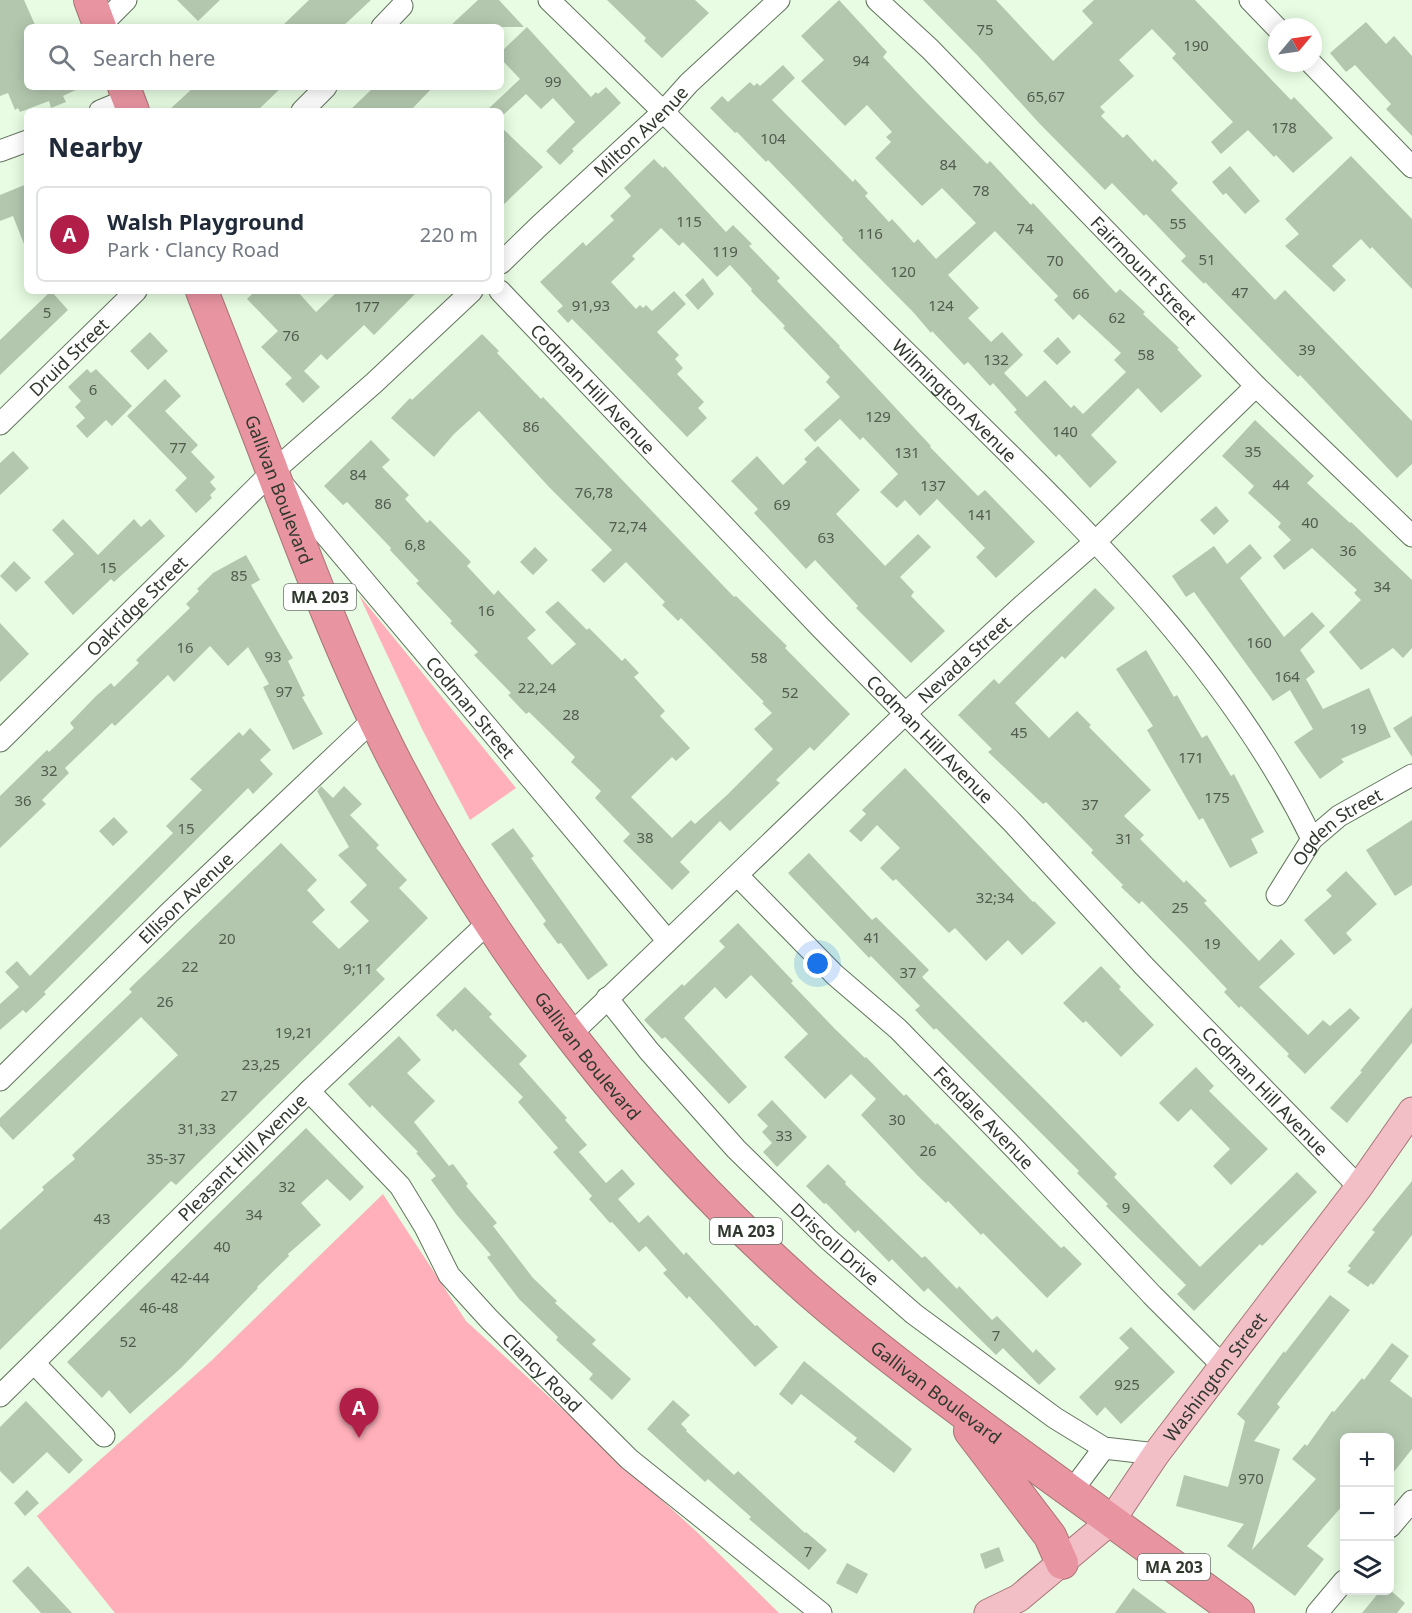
<!DOCTYPE html>
<meta charset="utf-8">
<style>
body{margin:0;font-family:"Noto Sans",sans-serif;background:#f6f6f7;color:#1f2937}
.controls{position:absolute;right:18px;bottom:18px;display:grid;overflow:hidden;border-radius:9px;box-shadow:0 3px 15px #0003}
.controls button{width:54px;height:54px;display:grid;place-items:center;padding:0;border:0;border-bottom:2px solid #e0e1e3;background:#fff;color:#1f2937;font:30px sans-serif}
.compass{position:absolute;left:1268px;top:18px;width:54px;height:54px;border-radius:50%;background:#fff;box-shadow:0 3px 15px #0003;rotate:61deg}
.you{position:absolute;left:818px;top:964px;width:21px;height:21px;margin:-15px;border:4px solid #fff;border-radius:50%;background:#1a73e8;box-shadow:0 0 0 9px #1a73e833}
.badge{display:grid;place-items:center;width:39px;height:39px;border-radius:50%;background:#b11f49;color:#fff;font-size:20px;font-weight:700}
.pin{position:absolute;translate:-50% -50px;filter:drop-shadow(0 2px 3px #0008)}
.pin::after{content:'';position:absolute;top:32px;width:21px;height:18px;background:inherit;clip-path:polygon(0 0,100% 0,50% 100%)}
.list{margin:0;padding:0;list-style:none}
h2{display:flex;justify-content:space-between;align-items:center;height:78px;margin:0;padding:0 24px;font-size:26px}
h2 small{font-size:20px;font-weight:400;color:#747a83}
.list li{display:grid;grid-template-columns:39px 1fr auto;gap:18px;align-items:center;box-sizing:border-box;height:96px;margin:0 12px 12px;padding:0 12px;border:2px solid #e0e1e3;border-radius:9px}
.list b{display:block;font-size:22px;white-space:nowrap}
.list p{margin:0;font-size:20px;white-space:nowrap;color:#747a83}
.list em{font-size:20px;font-style:normal;color:#747a83}
.icon{flex:none;width:33px;height:33px;fill:none;stroke:currentColor;stroke-width:2;stroke-linecap:round;stroke-linejoin:round}
.map{position:relative;flex:none;width:1412px;height:1613px;overflow:hidden}
.search{position:absolute;background:#fff;box-shadow:0 3px 15px #0003;left:24px;top:24px;width:480px;height:66px;display:flex;align-items:center;gap:15px;box-sizing:border-box;padding:0 21px;border-radius:9px;color:#747a83;font-size:22px}
.panel{position:absolute;background:#fff;box-shadow:0 3px 15px #0003;left:24px;top:108px;width:480px;height:186px;border-radius:9px}
.map>svg:first-child{display:block}
.green{fill:#ffb0ba}
.building{fill:#b3c7ae;fill-rule:evenodd}
.lines{fill:none;stroke-linecap:round;stroke-linejoin:round}
.minor-casing{stroke:#63745e;stroke-width:23}
.major-casing{stroke:#a87479;stroke-width:29}
.highway-casing{stroke:#a87479;stroke-width:34}
.minor{stroke:#fff;stroke-width:21}
.major{stroke:#f2bfc7;stroke-width:27}
.highway{stroke:#e995a1;stroke-width:32}
.labels{text-anchor:middle;dominant-baseline:central;stroke-width:4.5;stroke-linejoin:round;paint-order:stroke}
.number-label{font-size:15px;fill:#515c4e}
.shield{fill:#fff;stroke:#6e746d;stroke-width:1.5}
.shield-label{font-size:16px;font-weight:bold;fill:#30382e}
.street-label{font-size:18px;fill:#30382e;stroke:#fff}
</style>
<div class="map">
<svg width="1412" height="1613" viewBox="0 0 1412 1613">
<rect width="100%" height="100%" fill="#e7fce2"/>
<path class="green" d="M359 595 516 788 470 820 423 731Z
M383 1194 466 1321 698 1533 779 1613H115L37 1516 211 1361Z"/>
<path class="building" d="M0 0H24L36 27H27V87H82L63 96 66 102 51 108 49 101 20 112 18 108 15 110 8 93 0 96Z
M177 0H220L198 21Z
M309 0H371L342 27H281Z
M478 0H499L524 27H449Z
M607 0H695L709 13 662 58 644 41 646 38Z
M839 0 887 52 883 57 925 101 987 164 990 161 1031 205 1033 203 1116 293 1120 289 1145 312 1143 314 1179 348 1177 349 1202 376 1161 413 1138 388 1091 435 1117 462 1090 488 1059 454 1056 457 1039 439 1014 412 1017 410 993 383 990 386 968 362 964 365 932 331 931 333 914 313 842 240 843 238 801 194 768 160 766 162 737 132 735 133 710 108 722 96 728 102 750 82 754 86 757 83 760 86 783 65 795 78 772 100 853 182 855 179 868 193 865 196 889 222 892 219 914 243 918 239 936 259 976 223 942 188 922 206 875 158 891 142 886 137 892 132 867 105 845 126 801 81 824 60 801 36ZM995 231 1058 296 1054 300 1073 320 1079 314 1121 353 1114 360 1126 372 1083 414 1074 405 1071 408 1045 380 1027 397 1004 373 1023 355 1002 332 991 342 968 318 979 308 948 275Z
M923 0H996L1053 61 1093 23 1082 11 1094 0H1195L1291 100 1294 97 1333 138 1293 173 1276 155 1274 157 1248 130 1221 154 1211 142 1233 122 1172 58 1176 54 1152 29 1119 60 1134 76 1100 107 1105 112 1101 116 1123 138 1127 134 1153 162 1155 159 1178 183 1171 190 1275 300 1285 290 1412 421V464L1397 478 1300 375 1298 377 1205 282 1204 284 1181 261 1186 256 1146 214 1144 216 1112 183 1105 190 1039 123 978 56Z
M1366 22 1386 44 1394 36 1412 56V136L1386 109 1391 104 1355 65 1346 72 1330 53Z
M527 27 591 97 596 92 598 94 606 87 621 103 572 149 574 151 560 165 546 151 575 122 553 98 541 109 526 94 501 117V111H486L520 79 501 59V52Z
M194 87H282L257 111H168Z
M374 87H433L410 111H349Z
M501 127 543 167 501 207Z
M1351 156 1412 219V289L1372 247 1370 249 1361 239 1332 266 1346 280 1334 292 1285 246 1299 234 1285 219Z
M654 159 663 168 665 166 726 232 733 225 752 244 749 246 780 278 777 281 840 346 839 347 931 446 930 447 978 496 985 490 1035 542 996 578 976 557 985 548 937 499 920 516 905 500 897 508 880 492 898 474 863 437 860 440 840 419 815 442 804 430 840 397 826 382 830 377 783 328 785 326 751 291 752 289 730 265 717 277 683 242 679 246 661 228 632 256 635 259 611 282 636 309 640 305 643 308 646 305 652 311 674 291 686 304 657 332 679 355 675 359 683 368 677 374 704 402 698 408 707 418 687 437 587 334 572 319 568 323 557 311 563 306 540 282 583 242 586 246 614 220 610 216 631 196 624 188Z
M1230 166 1260 201 1245 214 1226 193 1223 195 1212 182Z
M27 184V249H26L13 216 0 221V195Z
M703 278 714 294 698 310 685 295Z
M51 291 68 310 0 375V340Z
M255 291H297L316 312 338 291H418L374 335 364 325 327 360 321 354 304 371 320 387 303 403 285 384 292 378 261 347 278 331 247 299Z
M150 332 168 351 148 370 130 351Z
M482 334 499 351 497 353 541 399 543 397 734 597 736 596 787 646 785 648 850 714 814 751 810 747 776 780 780 783 730 831 720 821 680 862 690 872 672 890 623 841 630 834 595 798 601 791 571 762 575 757 529 712 526 714 508 695 511 693 474 655 478 652 450 623 452 621 416 583 419 581 390 550 391 548 347 502 343 505 324 486 371 440 390 460 382 467 409 495 405 499 427 523 430 520 471 562 467 566 494 595 498 590 536 630 527 638 552 665 576 644 545 612 558 601 587 630 589 628 622 661 625 658 639 673 634 677 665 711 660 716 690 748 676 761 672 757 631 797 672 838 691 820 695 824 727 795 773 749 754 729 772 713 762 703 764 702 681 618 678 621 662 605 665 602 626 562 604 583 591 570 612 550 550 488 479 411 454 434 434 457 391 418 410 398 412 400Z
M1058 337 1071 352 1057 365 1043 351Z
M87 369 91 373 96 369 132 406 112 426 106 420 87 438 76 426 85 418 75 407 81 401 68 387Z
M165 379 181 396 165 411 198 445 191 452 215 477 210 482 216 489 210 495 212 498 196 513 175 490 187 478 127 416Z
M1255 420 1314 476 1307 483 1350 523 1351 522 1412 580V648L1403 658 1393 648 1361 670 1329 632 1361 600 1354 593 1357 590 1312 548 1284 570 1273 556 1291 540 1278 527 1281 523 1248 493 1254 486 1222 456Z
M818 446 860 490 836 514 885 566 918 534 931 547 900 577 914 592 911 596 945 631 911 663 856 608 858 606 815 560 806 569 754 513 758 509 731 481 757 456 783 485 807 462 804 459Z
M13 451 29 468 0 495V463Z
M1216 506 1229 521 1214 535 1200 520Z
M63 519 98 555 134 519 141 527 150 519 165 536 114 582 111 579 73 615 44 582 74 554 52 530Z
M1250 544 1262 558 1240 578 1284 637 1312 612 1325 626 1300 650 1315 672 1306 679 1323 709 1369 688 1391 737 1341 759 1344 762 1320 779 1294 742 1313 729 1290 690 1273 701 1194 592 1186 597 1172 576 1214 546 1227 564Z
M535 547 548 560 533 575 520 562Z
M246 555 260 580 251 585 293 658 288 661 305 696 302 697 323 734 293 750 263 687 269 684 248 647 228 666 210 646 174 682 168 675 115 726 112 723 65 768 69 773 42 800 46 804 0 848V796L47 750 49 752 74 728 70 723 96 696 111 683 114 687 139 663 136 660 190 608 186 604 199 591 197 589 213 573Z
M14 561 31 578 16 592 0 576Z
M1095 588 1115 608 1065 659 1062 656 1015 703 1049 738 1077 711 1091 725 1089 727 1151 790 1124 816 1144 835 1140 839 1184 883 1186 880 1207 901 1204 903 1259 961 1281 939 1295 954 1259 987 1308 1035 1323 1020 1330 1026 1350 1008 1360 1018 1305 1074 1287 1056 1289 1054 1241 1006 1239 1008 1224 992 1227 989 1188 948 1142 901 1139 904 1121 887 1123 885 1091 853 1093 850 1046 802 1043 804 988 752 992 749 958 715 994 679 999 684Z
M0 623 29 654 0 682Z
M1146 650 1174 697 1177 695 1202 738 1207 735 1231 776 1234 774 1264 832 1251 839 1258 853 1230 868 1203 818 1199 820 1147 730 1153 726 1116 669Z
M1412 716V757L1393 728Z
M250 728 271 750 260 760 273 774 253 794 248 788 44 992 46 994 26 1013 23 1010 0 1030V1004L19 987 5 972 17 961 30 976 173 833 166 826 202 790 190 779 239 732 243 736Z
M905 768 1033 902 1034 901 1056 923 1022 955 1008 940 986 961 955 928 949 933 896 879 893 881 880 868 900 848 877 825 861 842 849 831 866 814 862 810Z
M321 786 333 798 344 786 362 804 350 815 379 845 376 848 407 880 399 888 428 918 376 970 385 979 176 1185 171 1181 0 1350V1230L44 1190 42 1187 75 1159 72 1155 178 1055 141 1017 13 1140 0 1126V1118L132 992 129 989 281 843 317 880 307 890 325 910 312 922 339 949 369 921 350 902 367 885 338 855 349 847 317 791Z
M114 817 128 832 113 846 99 831Z
M1412 820V885L1395 896 1366 850Z
M513 828 534 856 531 858 608 965 588 980 561 943 558 944 543 924 546 921 491 844Z
M809 853 872 920 876 917 929 970 922 977 1052 1107 1117 1174 1114 1177 1200 1267 1297 1172 1317 1192 1262 1246 1260 1244 1194 1311 1177 1294 1186 1285 1106 1206 1108 1204 1077 1173 1079 1171 936 1028 934 1030 915 1010 920 1006 871 956 869 958 788 873Z
M1346 871 1377 904 1346 933 1352 940 1334 955 1304 920 1332 896 1326 890Z
M738 923 793 981 791 983 835 1029 865 1058 866 1057 904 1096 906 1094 936 1125 937 1123 1061 1248 1064 1246 1082 1264 1047 1298 983 1233 981 1235 948 1201 946 1203 918 1176 861 1115 876 1099 851 1074 825 1099 784 1057 808 1034 751 975 726 999 715 987 684 1018 747 1087 729 1104 665 1037 662 1039 644 1020 682 984 684 986 725 947 719 941Z
M1101 966 1121 987 1119 989 1154 1025 1121 1057 1086 1021 1083 1023 1063 1003Z
M465 987 492 1014 489 1017 527 1056 519 1064 567 1118 565 1120 587 1145 579 1152 606 1183 622 1169 635 1184 618 1199 639 1223 648 1215 684 1255 686 1252 755 1326 757 1325 778 1347 755 1367 689 1296 687 1299 663 1273 667 1270 646 1246 639 1252 612 1222 610 1223 589 1199 592 1196 553 1152 558 1148 518 1102 523 1097 455 1029 453 1032 436 1015Z
M1412 1007V1043L1347 1123 1330 1108 1362 1072 1360 1071Z
M399 1036 421 1060 407 1073 435 1101 414 1122 449 1166 453 1164 468 1184 466 1186 497 1223 493 1226 533 1278 557 1301 555 1303 596 1340 592 1344 631 1379 612 1400 589 1379 593 1374 556 1340 558 1337 519 1299 487 1257 491 1255 456 1214 431 1180 436 1176 416 1153 418 1152 372 1105 370 1108 348 1084Z
M1196 1067 1214 1086 1209 1091 1268 1149 1231 1185 1213 1166 1230 1149 1191 1109 1178 1122 1159 1103Z
M772 1100 807 1137 777 1167 763 1152 772 1143 762 1132 768 1126 757 1115Z
M306 1128 364 1187 350 1201 327 1179 301 1203 321 1225 288 1254 289 1256 257 1287 258 1288 181 1368 130 1414 109 1390 102 1398 67 1362Z
M828 1164 846 1182 845 1184 922 1258 925 1256 957 1289 959 1286 992 1320 997 1316 1033 1353 1036 1349 1056 1369 1039 1385 1003 1348 996 1355 928 1288 924 1292 892 1259 889 1262 858 1230 855 1233 826 1203 824 1204 806 1186Z
M1412 1181V1235L1373 1285 1371 1283 1368 1287 1347 1272 1351 1268 1348 1266 1375 1232 1372 1230Z
M1330 1295 1350 1310 1277 1404 1280 1407 1254 1441 1280 1449 1252 1550 1316 1479 1292 1459 1305 1444 1307 1446 1332 1411 1334 1412 1362 1378 1364 1380 1392 1343 1409 1356 1390 1381 1412 1398V1449L1389 1478V1437H1344V1504L1307 1546 1324 1559 1295 1596 1227 1546 1244 1524 1176 1506 1184 1475 1228 1487 1245 1421 1237 1414 1284 1351 1285 1353Z
M1131 1327 1175 1372 1121 1424 1105 1407 1097 1416 1079 1397 1129 1348 1119 1338Z
M804 1361 912 1449 894 1473 854 1442 857 1438 801 1394 792 1405 779 1394Z
M673 1400 690 1415 681 1424 687 1430 686 1431 734 1475 738 1471 805 1533 806 1532 827 1550 809 1570 749 1519 751 1517 708 1479 705 1482 647 1429Z
M26 1401 83 1460 69 1474 47 1452 13 1484 0 1471V1427Z
M27 1490 39 1503 25 1516 14 1503Z
M999 1547 1004 1561 985 1569 980 1554Z
M847 1563 868 1574 857 1594 836 1583Z
M28 1566 72 1613H41L12 1581Z
M1133 1588 1167 1613H1115Z
M1381 1590H1390L1405 1603 1397 1613H1362Z"/>
<g class="lines">
<g class="minor-casing">
<g id="minor">
<path id="s1" d="M549 0C674 121 796 244 920 366 1064 509 1222 653 1312 839"/>
<path id="s2" d="M877 0 930 49 1256 386 1412 536"/>
<path d="M1250 0 1277 28"/>
<path d="M100 26 126 0"/>
<path d="M382 27 402 6"/>
<path d="M1311 63 1412 167"/>
<path d="M100 111 129 99"/>
<path d="M302 111 326 87"/>
<path d="M0 151 27 141"/>
<path id="s3" d="M501 263 538 227 664 111 689 83 779 0"/>
<path id="s4" d="M500 291 821 628 1013 823 1144 966 1359 1187"/>
<path id="s5" d="M0 424 136 291"/>
<path id="s6" d="M285 487 667 940"/>
<path id="s7" d="M0 741 269 475 374 383 472 291"/>
<path id="s8" d="M738 876 835 975 898 1029 1015 1149 1152 1295 1223 1366"/>
<path id="s9" d="M1277 895 1312 839 1339 816 1412 775"/>
<path id="s10" d="M607 998 649 1051 736 1149 828 1239 914 1314 1055 1418 1104 1448 1156 1454"/>
<path id="s11" d="M571 1034 906 713 1022 606 1095 542 1256 386"/>
<path id="s12" d="M0 1080 168 914 374 719"/>
<path id="s13" d="M309 1091 400 1186 425 1227 449 1275 489 1319 629 1459 821 1613"/>
<path d="M34 1363 104 1436"/>
<path id="s14" d="M0 1396 309 1091 490 921"/>
<path d="M1071 1492 1104 1448"/>
<path d="M1390 1527 1412 1501"/>
<path d="M1317 1613 1344 1581"/>
</g>
</g>
<g class="major-casing">
<g id="major">
<path id="s15" d="M988 1613 1019 1598 1111 1521 1156 1454 1359 1187 1412 1111"/>
</g>
</g>
<g class="highway-casing">
<g id="highway">
<path d="M90 0 100 27"/>
<path d="M124 87 133 111"/>
<path id="s16" d="M202 291C226 353 251 414 274 476 311 573 348 670 396 763 499 961 642 1143 809 1291 870 1344 935 1392 1000 1440 1079 1498 1159 1555 1238 1613"/>
<path d="M970 1431 1050 1536 1062 1563"/>
</g>
</g>
<use href="#minor" class="minor"/>
<use href="#major" class="major"/>
<use href="#highway" class="highway"/>
</g>
<g class="labels">
<g class="number-label">
<text x="985" y="29">75</text>
<text x="1196" y="45">190</text>
<text x="861" y="60">94</text>
<text x="553" y="81">99</text>
<text x="1046" y="96">65,67</text>
<text x="1284" y="127">178</text>
<text x="773" y="138">104</text>
<text x="948" y="164">84</text>
<text x="981" y="190">78</text>
<text x="689" y="221">115</text>
<text x="1178" y="223">55</text>
<text x="1025" y="228">74</text>
<text x="870" y="233">116</text>
<text x="725" y="251">119</text>
<text x="1207" y="259">51</text>
<text x="1055" y="260">70</text>
<text x="903" y="271">120</text>
<text x="1240" y="292">47</text>
<text x="1081" y="293">66</text>
<text x="591" y="305">91,93</text>
<text x="941" y="305">124</text>
<text x="367" y="306">177</text>
<text x="47" y="312">5</text>
<text x="1117" y="317">62</text>
<text x="291" y="335">76</text>
<text x="1307" y="349">39</text>
<text x="1146" y="354">58</text>
<text x="996" y="359">132</text>
<text x="93" y="389">6</text>
<text x="878" y="416">129</text>
<text x="531" y="426">86</text>
<text x="1065" y="431">140</text>
<text x="178" y="447">77</text>
<text x="1253" y="451">35</text>
<text x="907" y="452">131</text>
<text x="358" y="474">84</text>
<text x="1281" y="484">44</text>
<text x="933" y="485">137</text>
<text x="594" y="492">76,78</text>
<text x="383" y="503">86</text>
<text x="782" y="504">69</text>
<text x="980" y="514">141</text>
<text x="1310" y="522">40</text>
<text x="628" y="526">72,74</text>
<text x="826" y="537">63</text>
<text x="415" y="544">6,8</text>
<text x="1348" y="550">36</text>
<text x="108" y="567">15</text>
<text x="239" y="575">85</text>
<text x="1382" y="586">34</text>
<text x="486" y="610">16</text>
<text x="1259" y="642">160</text>
<text x="185" y="647">16</text>
<text x="273" y="656">93</text>
<text x="759" y="657">58</text>
<text x="1287" y="676">164</text>
<text x="537" y="687">22,24</text>
<text x="284" y="691">97</text>
<text x="790" y="692">52</text>
<text x="571" y="714">28</text>
<text x="1358" y="728">19</text>
<text x="1019" y="732">45</text>
<text x="1191" y="757">171</text>
<text x="49" y="770">32</text>
<text x="1217" y="797">175</text>
<text x="23" y="800">36</text>
<text x="1090" y="804">37</text>
<text x="186" y="828">15</text>
<text x="645" y="837">38</text>
<text x="1124" y="838">31</text>
<text x="995" y="897">32;34</text>
<text x="1180" y="907">25</text>
<text x="872" y="937">41</text>
<text x="227" y="938">20</text>
<text x="1212" y="943">19</text>
<text x="190" y="966">22</text>
<text x="358" y="968">9;11</text>
<text x="908" y="972">37</text>
<text x="165" y="1001">26</text>
<text x="294" y="1032">19,21</text>
<text x="261" y="1064">23,25</text>
<text x="229" y="1095">27</text>
<text x="897" y="1119">30</text>
<text x="197" y="1128">31,33</text>
<text x="784" y="1135">33</text>
<text x="928" y="1150">26</text>
<text x="166" y="1158">35-37</text>
<text x="287" y="1186">32</text>
<text x="1126" y="1207">9</text>
<text x="254" y="1214">34</text>
<text x="102" y="1218">43</text>
<text x="222" y="1246">40</text>
<text x="190" y="1277">42-44</text>
<text x="159" y="1307">46-48</text>
<text x="996" y="1335">7</text>
<text x="128" y="1341">52</text>
<text x="1127" y="1384">925</text>
<text x="1251" y="1478">970</text>
<text x="808" y="1551">7</text>
</g>
<g class="shield">
<rect x="284" y="584" width="72" height="26" rx="4.5"/>
<rect x="710" y="1218" width="72" height="26" rx="4.5"/>
<rect x="1138" y="1554" width="72" height="26" rx="4.5"/>
</g>
<g class="shield-label">
<text x="320" y="597">MA 203</text>
<text x="746" y="1231">MA 203</text>
<text x="1174" y="1567">MA 203</text>
</g>
<g class="street-label">
<text stroke="none"><textPath href="#s3" startOffset="192">Milton Avenue</textPath></text>
<text stroke="none"><textPath href="#s2" startOffset="380">Fairmount Street</textPath></text>
<text stroke="none"><textPath href="#s5" startOffset="96">Druid Street</textPath></text>
<text stroke="none"><textPath href="#s4" startOffset="135">Codman Hill Avenue</textPath></text>
<text stroke="none"><textPath href="#s1" startOffset="570">Wilmington Avenue</textPath></text>
<text stroke="none"><textPath href="#s16" startOffset="213">Gallivan Boulevard</textPath></text>
<text stroke="none"><textPath href="#s7" startOffset="192">Oakridge Street</textPath></text>
<text stroke="none"><textPath href="#s11" startOffset="543">Nevada Street</textPath></text>
<text stroke="none"><textPath href="#s6" startOffset="288">Codman Street</textPath></text>
<text stroke="none"><textPath href="#s4" startOffset="621">Codman Hill Avenue</textPath></text>
<text stroke="none"><textPath href="#s9" startOffset="93">Ogden Street</textPath></text>
<text stroke="none"><textPath href="#s12" startOffset="260">Ellison Avenue</textPath></text>
<text stroke="none"><textPath href="#s16" startOffset="861">Gallivan Boulevard</textPath></text>
<text stroke="none"><textPath href="#s4" startOffset="1107">Codman Hill Avenue</textPath></text>
<text stroke="none"><textPath href="#s8" startOffset="345">Fendale Avenue</textPath></text>
<text stroke="none"><textPath href="#s14" startOffset="340">Pleasant Hill Avenue</textPath></text>
<text stroke="none"><textPath href="#s10" startOffset="336">Driscoll Drive</textPath></text>
<text stroke="none"><textPath href="#s13" startOffset="368">Clancy Road</textPath></text>
<text stroke="none"><textPath href="#s15" startOffset="332">Washington Street</textPath></text>
<text stroke="none"><textPath href="#s16" startOffset="1347">Gallivan Boulevard</textPath></text>
</g>
</g>
</svg>
<div class="controls">
<button>+</button>
<button>−</button>
<button><svg class="icon" aria-label="layers" viewBox="0 0 24 24"><path d="M12 4l9 5-9 5-9-5zM3 14l9 5 9-5"/></svg></button>
</div>
<svg class="compass" viewBox="-18 -18 36 36"><path d="M0-13l5 13h-10z" fill="#e53935"/><path d="M0 13l5-13h-10z" fill="#747a83"/></svg>
<div class="you"></div>
<div class="pin badge" style="left:359px;top:1438px">A</div>
<div class="search"><svg class="icon" aria-label="search" viewBox="0 0 24 24"><circle cx="10" cy="10" r="6"/><path d="M15 15l6 6"/></svg>Search here</div>
<section class="panel">
<h2>Nearby<small></small></h2>
<ul class="list">
<li><span class="badge">A</span><div><b>Walsh Playground</b><p>Park · Clancy Road</p></div><em>220 m</em></li>
</ul>
</section>
</div>
